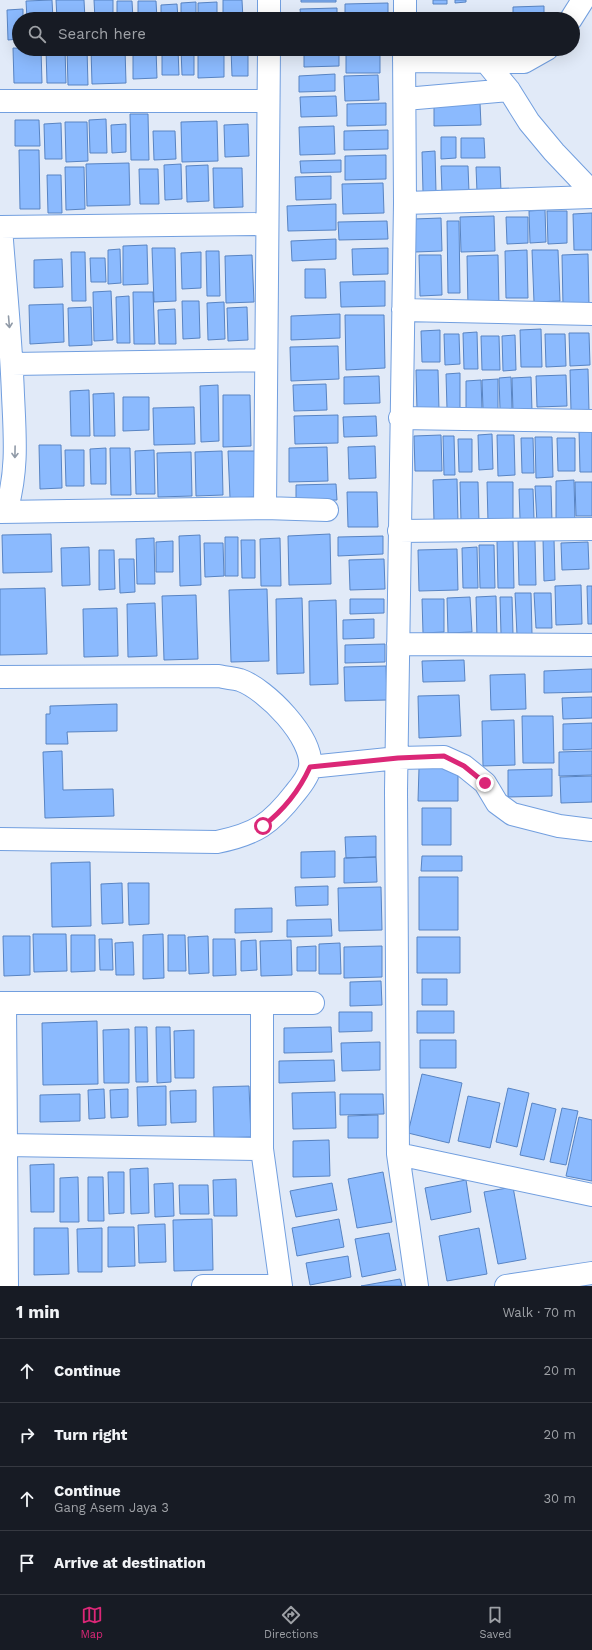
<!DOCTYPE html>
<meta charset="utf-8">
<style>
body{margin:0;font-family:"Work Sans",sans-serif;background:#242831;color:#f1f3f6}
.stop{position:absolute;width:12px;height:12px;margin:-9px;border:3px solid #db2777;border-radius:50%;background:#fff}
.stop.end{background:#db2777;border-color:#fff;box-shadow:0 1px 4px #0008}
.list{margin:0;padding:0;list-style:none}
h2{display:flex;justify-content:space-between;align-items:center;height:52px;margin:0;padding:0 16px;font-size:17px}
h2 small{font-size:13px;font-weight:400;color:#9ea1a6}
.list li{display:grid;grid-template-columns:26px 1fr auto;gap:12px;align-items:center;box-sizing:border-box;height:64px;padding:0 16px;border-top:1px solid #363941}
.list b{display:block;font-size:15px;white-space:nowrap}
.list p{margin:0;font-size:13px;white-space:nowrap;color:#9ea1a6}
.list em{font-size:13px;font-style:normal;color:#9ea1a6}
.icon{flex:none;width:22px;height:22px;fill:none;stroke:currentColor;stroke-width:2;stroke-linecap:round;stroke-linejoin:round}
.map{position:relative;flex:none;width:592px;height:1286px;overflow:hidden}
.search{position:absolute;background:#171b24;box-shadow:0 4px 16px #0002;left:12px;right:12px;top:12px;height:44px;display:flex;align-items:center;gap:10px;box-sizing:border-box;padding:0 14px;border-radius:22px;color:#9ea1a6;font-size:15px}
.sheet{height:308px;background:#171b24}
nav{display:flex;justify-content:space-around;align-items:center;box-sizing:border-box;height:56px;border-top:1px solid #363941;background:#171b24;font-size:11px;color:#9ea1a6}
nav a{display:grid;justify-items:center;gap:2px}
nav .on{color:#db2777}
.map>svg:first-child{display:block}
.building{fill:#8bbafe;stroke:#5884c3}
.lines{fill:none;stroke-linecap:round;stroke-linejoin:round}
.street-casing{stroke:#729fdf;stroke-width:24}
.street{stroke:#fff;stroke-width:22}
.oneway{stroke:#909aa7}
.route{stroke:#db2777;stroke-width:5}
</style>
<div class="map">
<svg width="592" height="1286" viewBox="0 0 592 1286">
<rect width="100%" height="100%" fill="#e1eaf8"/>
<path class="building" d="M52 0 53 19H27L26 1Z
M56 0H84L85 19H57Z
M94 0H113V19H95Z
M223 0H242L243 19H223Z
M301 0H336V2H301Z
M433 0H447V4H433Z
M455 0H466V2L455 3Z
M117 1H132L133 19H117Z
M138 1H156L157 19H138Z
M196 2V19H181V3Z
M217 2V19H198V3Z
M388 3V19H345V4Z
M177 4 178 19H161V5Z
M544 6V19H513V7Z
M337 8V19H301L300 9Z
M23 9V19H19V39L8 40 7 10Z
M503 13V19H471V14Z
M464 14V19H438V15Z
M13 48 41 49 42 83H14Z
M46 49H65L66 83H47Z
M67 49H87L88 85H68Z
M91 49H125L126 83 92 84Z
M133 49H156L157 78 133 79Z
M162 49H178L179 75H162Z
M181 49H194V75H182Z
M198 49H224V77L198 78Z
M231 49H248V76H232Z
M304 49H339V66L304 67Z
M346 49H380V73H346Z
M335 74V91L299 92V76Z
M378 75 379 100 345 101 344 76Z
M336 96 337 116 301 117 300 97Z
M386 103V125L347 126V104Z
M480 103 481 125 434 126V104Z
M130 114H148L149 160H131Z
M106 119 107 153H90L89 120Z
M15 120H39L40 146H15Z
M217 121 218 161 182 162 181 122Z
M65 122H87L88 161 66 162Z
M61 123 62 159H45L44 124Z
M126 124V152L112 153 111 125Z
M248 124 249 156 225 157 224 125Z
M334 126 335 154 300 155 299 127Z
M388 130V149L344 150V131Z
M153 131H175L176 159 154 160Z
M441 137H456V158L441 159Z
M461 138H484L485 158H461Z
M19 150H39L40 209H20Z
M435 151 436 192H423L422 152Z
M386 155V179L345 180V156Z
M341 160V172L301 173 300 161Z
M129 163 130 205 87 206 86 164Z
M181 164 182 199 165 200 164 165Z
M208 165 209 201 187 202 186 166Z
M441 166H468L469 192 442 193Z
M65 167H84L85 209 66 210Z
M476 167H500L501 191 477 192Z
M213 168H242L243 207 214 208Z
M139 169H158L159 204H140Z
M47 175H61L62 213H48Z
M331 176V199L296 200 295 177Z
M383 183 384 213 343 214 342 184Z
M336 204V230L288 231 287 206Z
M545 210 546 242 530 243 529 211Z
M547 211H567V243L548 244Z
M592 213V250H574L573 214Z
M494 216 495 251 461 252 460 217Z
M506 217H528V243L507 244Z
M441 218 442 251 415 252 414 219Z
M387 221 388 239 339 240 338 222Z
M447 221H459L460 293H448Z
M336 239V259L292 261 291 241Z
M147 245 148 284 123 285V246Z
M152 248H175L176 301 154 302Z
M388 248V274L353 275 352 249Z
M120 249 121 283 108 284V250Z
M527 250 528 298H506L505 251Z
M532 250H558L560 301 534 302Z
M206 251H219L220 296H207Z
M71 252H85L86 301H72Z
M201 252V288L182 289 181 253Z
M588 254 589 305 563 306 562 255Z
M252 255 254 302 226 303 225 256Z
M419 255H441L442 295 420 296Z
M498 255 499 307H468L467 256Z
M90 258H105L106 282H91Z
M62 259 63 287 34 288V260Z
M305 269H325L326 298H305Z
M385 281V306L341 307 340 282Z
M111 291 113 340 94 341 93 292Z
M133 292H153L155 344H134Z
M129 296 130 343H117L116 297Z
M182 301H199L200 338 183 339Z
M224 302 225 339 208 340 207 303Z
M63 304 64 342 30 344 29 305Z
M91 307 92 345 69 346 68 308Z
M247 307 248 340 228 341 227 308Z
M175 309 176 344H159L158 310Z
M340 314V338L291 340V316Z
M345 315H384L385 368 346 370Z
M541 329 542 367H521L520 330Z
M440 330V362H422L421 331Z
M477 332 478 369H464L463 333Z
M569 333H589L590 365 570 366Z
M444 334H459L460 364 445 365Z
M545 334H565L566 366 546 367Z
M515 335 516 370 503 371 502 336Z
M481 336H499L500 370H482Z
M338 346 339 379 291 381 290 347Z
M588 369 589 411H571L570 370Z
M416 370H438L439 410 417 411Z
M460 373V409H447L446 374Z
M566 375 567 406 537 407 536 376Z
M379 376 380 403 344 404V377Z
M511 377 512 409H500L499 378Z
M531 377 532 411 513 412 512 378Z
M498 379V409H483L482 380Z
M481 380 482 409 466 410V381Z
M326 384 327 410 294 411 293 385Z
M218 385 219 441 201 442 200 386Z
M89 390 90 436H71L70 391Z
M114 393 115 436H94L93 394Z
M223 395H250L251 446 223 447Z
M123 397H149V430L123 431Z
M194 407 195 444 154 445 153 408Z
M338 415V443L295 444 294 416Z
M376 416 377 436 344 437 343 417Z
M579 430H592V472H580Z
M492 434 493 469 479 470 478 435Z
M441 435 442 471H415L414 436Z
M497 435H514L515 475 498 476Z
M443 436H454L455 475H444Z
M535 437H552L553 477 536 478Z
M521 438H533L534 473H522Z
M557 438H575V471H558Z
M458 439H472V472H459Z
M39 445H61L62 488 40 489Z
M375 446 376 478 349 479 348 447Z
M327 447 328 481 289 482V448Z
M106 448V484H91L90 449Z
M110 448H130L131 495H111Z
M65 450H84V486H66Z
M154 450 155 494H136L135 451Z
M222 451 223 495 196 496 195 452Z
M228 451H257L259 497 230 498Z
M191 452 192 496 158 497 157 453Z
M457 479 458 521 434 522 433 480Z
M574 480 575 520H556V481Z
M460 482H478L479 522H461Z
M487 482H513V521L488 522Z
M575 482H592V516H576Z
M336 484 337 500 296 501V485Z
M535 486H551L552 522 537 523Z
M519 489H533L534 519H520Z
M347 492H377L378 527H348Z
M51 534 52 572 3 573 2 535Z
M330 534 331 584 289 585 288 536Z
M200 535 201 585 180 586 179 536Z
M383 536V554L338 556V537Z
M225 537H238V576H225Z
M154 538 155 584H137L136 539Z
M280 538 281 586H261L260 539Z
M543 539H554L555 580 544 581Z
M241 540H255V578H242Z
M173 541V572H156V542Z
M497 541H513L514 588H498Z
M518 541H535L536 585H519Z
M588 542 589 569 562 570 561 543Z
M204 543H223L224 576 205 577Z
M479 545H494L495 588H480Z
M89 547 90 585 62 586 61 548Z
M477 547 478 588H463L462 548Z
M457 549 458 590 419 591 418 550Z
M99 550H114L115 589 99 590Z
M119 559H134L135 592 120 593Z
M384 559 385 589 350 590 349 560Z
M581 585 582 624 556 625 555 586Z
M587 586H592V624H588Z
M45 588 47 654 0 655V589Z
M267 589 269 661 231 662 229 590Z
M515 593H531L532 634 517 635Z
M534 593H551L552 628H536Z
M196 595 198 659 164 660 162 596Z
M496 596 497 638H477L476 597Z
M470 597 472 632 448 633 447 598Z
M500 597H512L513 634H501Z
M302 598 304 673 277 674 276 599Z
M350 599H384V613L350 614Z
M422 599H444V632L423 633Z
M336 600 338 684 310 685 309 601Z
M155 603 157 656 128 657 127 604Z
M117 608 118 656 84 657 83 609Z
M374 619V638L343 639V620Z
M385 644V662L345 663V645Z
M464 660 465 681 423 682 422 661Z
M386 666 387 700 345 701 344 667Z
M592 669V692L544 693V671Z
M525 674 526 709 491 710 490 675Z
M459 695 461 736 419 738 418 696Z
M592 697V718L563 719 562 698Z
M117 704V731L67 732 68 744H46V714H50V706Z
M522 716H553L554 763H523Z
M514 720 515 765 483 766 482 721Z
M592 723V749L563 750V724Z
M62 751 63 790 113 789 114 816 45 818 43 752Z
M592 751V775L559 776V752Z
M419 768H458V801H418Z
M552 769V796L508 797V770Z
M592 776V802L561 803 560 777Z
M422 808H451V845H422Z
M376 836V857L346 858 345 837Z
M335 851V877L301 878V852Z
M422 856H462V871H421Z
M376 857 377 882 344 883V858Z
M90 862 91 926 52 927 51 863Z
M419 877H458V930H419Z
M122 883 123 923 102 924 101 884Z
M128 883H149V924L129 925Z
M328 886V905L296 906 295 887Z
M381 887 382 930 339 931 338 888Z
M272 908V932L235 933V909Z
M331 919 332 936 287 937V920Z
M33 934H66L67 971 34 972Z
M163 934 164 978 143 979V935Z
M71 935H95V971L71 972Z
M168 935H185L186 971H168Z
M3 936H30V975L4 976Z
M208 936 209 973 189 974 188 937Z
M417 937H460V973H417Z
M99 939H112L113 970H100Z
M213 939H235L236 975 213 976Z
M256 940 257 970 241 971V941Z
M291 940 292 975 261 976 260 941Z
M133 942 134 975H116L115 943Z
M340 943 341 974H319V944Z
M316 946V971H297V947Z
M382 946V977L344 978V947Z
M422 979H447V1005H422Z
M381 981 382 1005 350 1006V982Z
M417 1011H454V1033H417Z
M339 1012H372V1031L339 1032Z
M97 1021 98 1084 43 1085 42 1023Z
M135 1027H147L148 1082H136Z
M156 1027H170L171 1082 157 1083Z
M331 1027 332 1052 284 1053V1028Z
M129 1029V1083H104L103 1030Z
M194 1030V1078H175L174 1031Z
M420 1040H456V1068H420Z
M380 1042V1070L342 1071 341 1043Z
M334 1060 335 1081 279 1083V1061Z
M422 1074 462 1083 449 1143 408 1133Z
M166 1086V1125L138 1126 137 1087Z
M249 1086 251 1137 214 1138 213 1087Z
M508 1088 529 1093 517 1147 496 1142Z
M104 1089 105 1118 89 1119 88 1090Z
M128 1089V1117L111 1118 110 1090Z
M196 1090V1122L171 1123 170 1091Z
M335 1092 336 1128 293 1129 292 1093Z
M80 1094V1121L40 1122V1095Z
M340 1094H383L384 1114 340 1115Z
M468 1096 500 1103 490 1148 458 1141Z
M532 1103 556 1109 544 1160 520 1155Z
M562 1108 578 1111 566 1165 550 1162Z
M378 1115V1138H348V1116Z
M579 1117 592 1120V1181L566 1176Z
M329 1140 330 1176 293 1177V1141Z
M54 1164V1212H31L30 1165Z
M148 1168 149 1213 131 1214 130 1169Z
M108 1172H124V1213L109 1214Z
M383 1172 392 1222 357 1228 348 1179Z
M78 1177 79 1222H60V1178Z
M88 1177H103L104 1221H88Z
M236 1179 237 1216H214L213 1180Z
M466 1180 471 1212 431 1220 425 1188Z
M173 1183 174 1216 155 1217 154 1184Z
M332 1183 337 1210 296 1217 290 1191Z
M179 1185H208L209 1214H180Z
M513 1187 526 1259 498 1264 484 1192Z
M212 1219 213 1270 174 1271 173 1220Z
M339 1219 344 1247 297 1256 292 1228Z
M165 1224 166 1262 139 1263 138 1225Z
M108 1227H134L135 1266 108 1267Z
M34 1228H68L69 1274 34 1275Z
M102 1228V1272H78L77 1229Z
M479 1228 487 1274 447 1281 439 1236Z
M389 1233 396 1270 362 1277 355 1239Z
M348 1256 351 1277 310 1285 306 1263Z
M400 1279 402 1286H361Z"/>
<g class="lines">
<g class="street-casing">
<path id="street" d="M269 19V0
M405 19V0
M571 19 583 0
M404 49 405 203 396 791 398 1154 417 1286
M404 61 524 62 547 49
M486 62 509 90 529 122 554 152 592 192
M405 99 509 90
M0 101H268
M405 203 592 197
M0 227 267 224
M1 227C5 283 11 339 13 395 15 438 18 470 6 512
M403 310 592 314
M12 364 266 360
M400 418 592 421
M265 508 269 49
M0 512 265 508 327 510
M399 531 592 529
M398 644 592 645
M0 677 219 676C226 678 233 678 240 680 266 689 314 738 310 767 309 776 300 787 295 793 271 824 256 834 217 842L0 839
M310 767 398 758 444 757 464 766 485 783 497 803 512 814 559 826 592 830
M0 1003H313
M5 1003 7 1286
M262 1003V1149L281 1286
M6 1145 262 1149
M398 1154 592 1195
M203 1286H281
M506 1286 592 1273"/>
</g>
<use href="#street" class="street"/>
</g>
<defs><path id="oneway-shaft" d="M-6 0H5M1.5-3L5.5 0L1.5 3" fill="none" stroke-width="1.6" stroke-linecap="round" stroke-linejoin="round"/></defs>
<g class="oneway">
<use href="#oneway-shaft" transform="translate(9 322) rotate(85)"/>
<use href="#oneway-shaft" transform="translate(15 452) rotate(91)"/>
</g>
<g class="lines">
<path class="route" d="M263 826C284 810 299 791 310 767L398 758 444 756 464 766 485 783"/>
</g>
</svg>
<div class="stop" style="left:263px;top:826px"></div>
<div class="stop end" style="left:485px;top:783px"></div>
<div class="search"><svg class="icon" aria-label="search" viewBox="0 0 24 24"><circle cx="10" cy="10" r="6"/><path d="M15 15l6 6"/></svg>Search here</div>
</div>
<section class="sheet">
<h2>1 min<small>Walk · 70 m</small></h2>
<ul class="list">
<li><svg class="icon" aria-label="ahead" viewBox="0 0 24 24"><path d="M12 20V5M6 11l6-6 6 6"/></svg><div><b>Continue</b></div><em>20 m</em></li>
<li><svg class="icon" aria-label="right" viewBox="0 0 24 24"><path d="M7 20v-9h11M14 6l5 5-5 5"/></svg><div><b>Turn right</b></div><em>20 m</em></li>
<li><svg class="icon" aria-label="ahead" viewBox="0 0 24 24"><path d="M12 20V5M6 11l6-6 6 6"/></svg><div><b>Continue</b><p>Gang Asem Jaya 3</p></div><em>30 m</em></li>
<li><svg class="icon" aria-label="arrive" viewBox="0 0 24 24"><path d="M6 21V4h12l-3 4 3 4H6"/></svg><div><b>Arrive at destination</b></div></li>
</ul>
</section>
<nav>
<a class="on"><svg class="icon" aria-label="map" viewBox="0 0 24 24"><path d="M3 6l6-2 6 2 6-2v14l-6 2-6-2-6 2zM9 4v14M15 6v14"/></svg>Map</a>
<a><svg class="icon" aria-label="directions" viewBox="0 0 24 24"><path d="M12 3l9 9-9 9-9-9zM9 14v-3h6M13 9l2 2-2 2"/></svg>Directions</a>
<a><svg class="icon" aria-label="saved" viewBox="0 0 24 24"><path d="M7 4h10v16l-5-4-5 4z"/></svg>Saved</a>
</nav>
